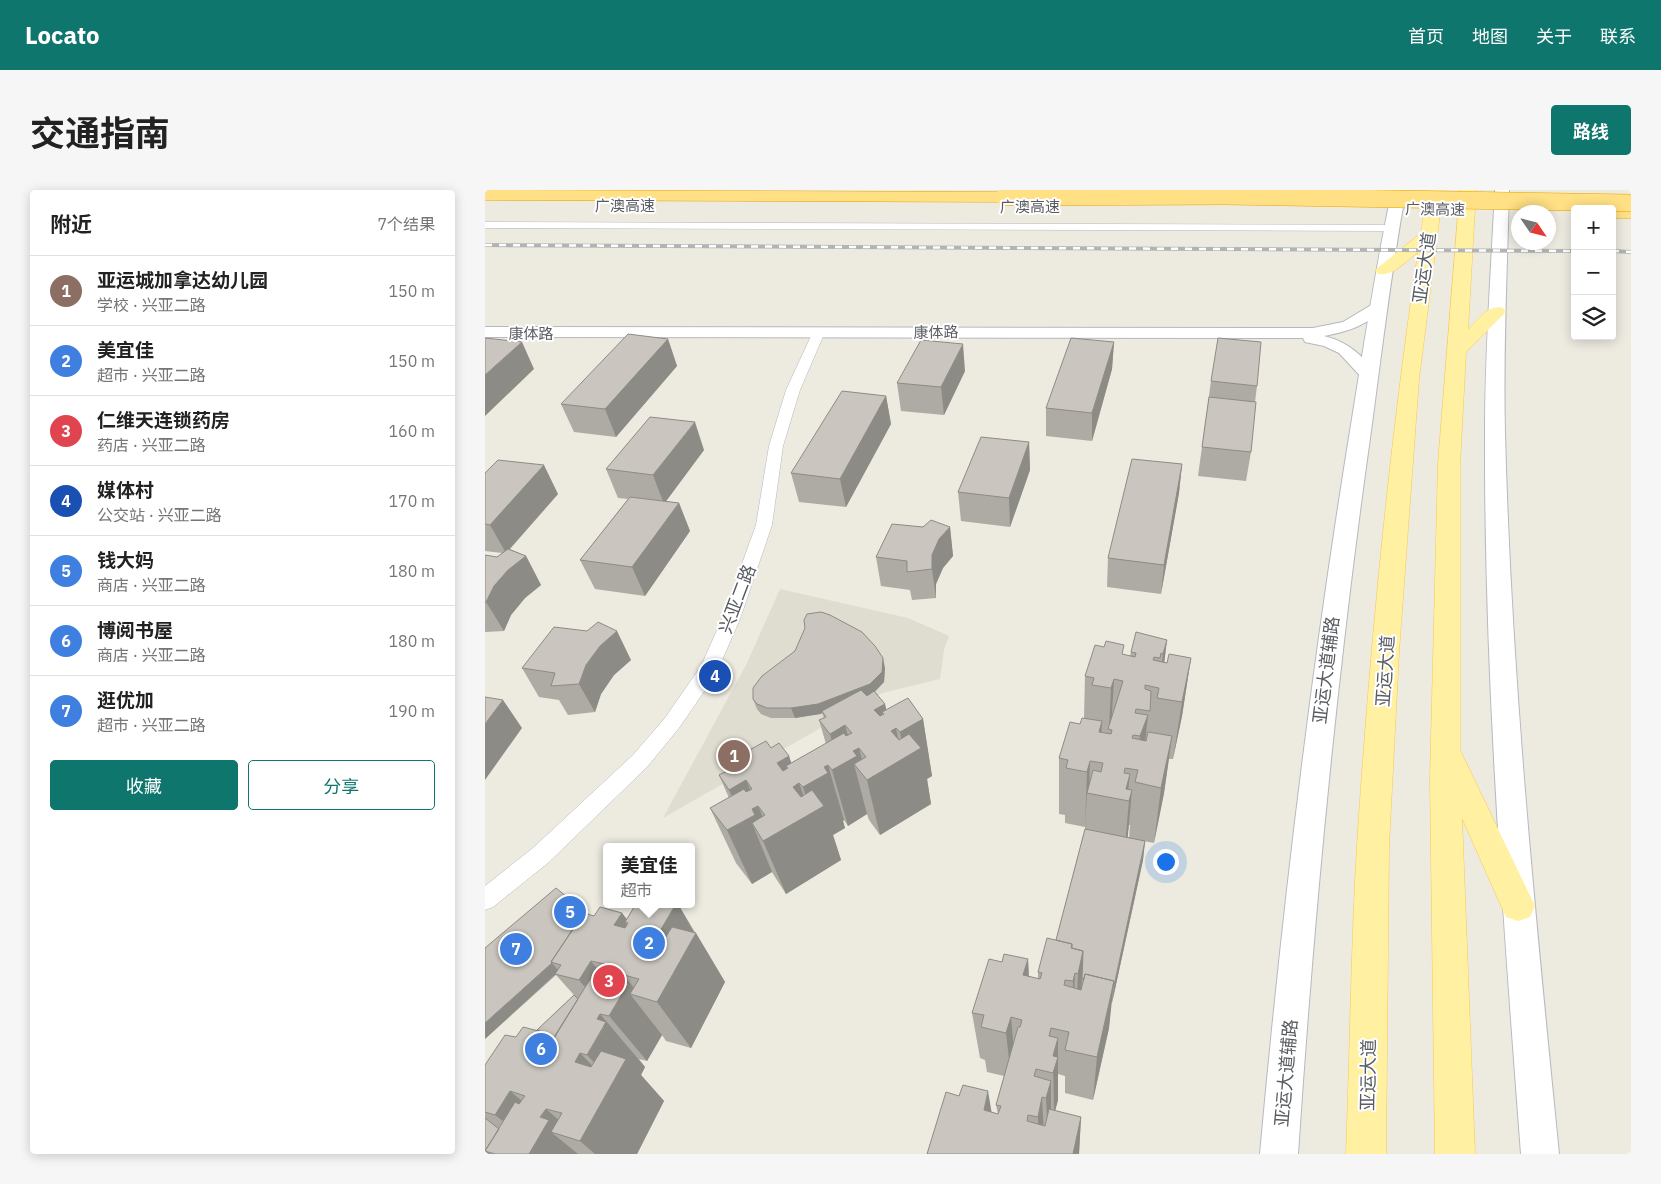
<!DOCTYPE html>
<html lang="zh">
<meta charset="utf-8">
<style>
body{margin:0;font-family:"IBM Plex Sans","Noto Sans SC",sans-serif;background:#f6f6f6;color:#222}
.controls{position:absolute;right:15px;top:15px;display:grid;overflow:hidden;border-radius:5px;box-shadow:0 2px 12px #0003}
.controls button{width:45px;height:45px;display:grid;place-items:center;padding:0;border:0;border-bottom:1px solid #e0e0e0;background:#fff;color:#222;font:25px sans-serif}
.compass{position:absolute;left:1026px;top:15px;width:45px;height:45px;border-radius:50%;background:#fff;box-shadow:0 2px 12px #0003;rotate:125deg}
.you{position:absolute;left:680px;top:671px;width:18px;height:18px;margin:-12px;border:4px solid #fff;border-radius:50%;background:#1a73e8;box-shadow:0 0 0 8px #1a73e833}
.badge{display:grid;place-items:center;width:32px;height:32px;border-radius:50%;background:#0f766e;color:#fff;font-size:16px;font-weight:700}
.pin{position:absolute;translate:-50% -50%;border:2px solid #fff;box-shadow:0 1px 5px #0006}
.popup{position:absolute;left:118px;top:653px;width:92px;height:65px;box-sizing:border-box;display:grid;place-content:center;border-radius:5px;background:#fff;filter:drop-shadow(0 1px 4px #0005);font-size:16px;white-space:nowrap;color:#767676}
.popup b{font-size:19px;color:#222}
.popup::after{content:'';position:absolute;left:50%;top:100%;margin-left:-10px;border:10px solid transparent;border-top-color:#fff}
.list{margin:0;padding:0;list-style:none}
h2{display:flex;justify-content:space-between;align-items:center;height:65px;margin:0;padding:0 20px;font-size:21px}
h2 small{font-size:16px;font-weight:400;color:#767676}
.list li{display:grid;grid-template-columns:32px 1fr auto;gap:15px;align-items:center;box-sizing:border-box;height:70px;padding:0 20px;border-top:1px solid #e0e0e0}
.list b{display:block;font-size:19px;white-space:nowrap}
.list p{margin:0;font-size:16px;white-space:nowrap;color:#767676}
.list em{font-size:16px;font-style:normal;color:#767676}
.actions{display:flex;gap:10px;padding:15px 20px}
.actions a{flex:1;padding:11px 0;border:1px solid #0f766e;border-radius:5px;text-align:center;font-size:18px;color:#0f766e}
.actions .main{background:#0f766e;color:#fff}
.icon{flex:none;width:28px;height:28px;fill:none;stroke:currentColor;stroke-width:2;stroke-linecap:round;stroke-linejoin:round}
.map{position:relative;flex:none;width:1146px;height:964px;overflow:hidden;border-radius:5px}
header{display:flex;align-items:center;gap:30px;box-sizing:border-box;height:70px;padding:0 25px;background:#0f766e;color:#fff}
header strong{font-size:24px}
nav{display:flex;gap:28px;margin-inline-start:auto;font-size:18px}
.intro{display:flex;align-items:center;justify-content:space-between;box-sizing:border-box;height:120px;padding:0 30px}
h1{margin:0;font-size:35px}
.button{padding:12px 22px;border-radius:5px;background:#0f766e;color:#fff;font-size:18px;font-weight:700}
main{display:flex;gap:30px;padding:0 30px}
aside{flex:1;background:#fff;border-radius:5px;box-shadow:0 2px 12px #0003}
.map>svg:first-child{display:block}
.education{fill:#dfdcd0}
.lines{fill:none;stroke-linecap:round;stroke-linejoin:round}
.minor-casing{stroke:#b6b8be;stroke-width:1}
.tertiary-casing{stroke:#b6b8be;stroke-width:2}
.secondary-casing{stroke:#b6bac0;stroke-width:2}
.primary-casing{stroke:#f9c94d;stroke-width:1}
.motorway-casing{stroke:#eca300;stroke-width:1}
.minor{fill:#fff;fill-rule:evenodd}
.tertiary{fill:#fff;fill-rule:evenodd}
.secondary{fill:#fff;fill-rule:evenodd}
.primary{fill:#fff0a2;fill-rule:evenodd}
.motorway{fill:#ffe084;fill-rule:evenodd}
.rail-casing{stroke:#b2b3b3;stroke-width:4}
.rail{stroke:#fff;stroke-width:2.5;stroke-dasharray:7;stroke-linecap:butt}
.motorway-bridge-casing{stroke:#eca300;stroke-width:18;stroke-linecap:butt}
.motorway-bridge{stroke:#ffe084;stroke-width:17}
.wall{fill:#aeaaa4}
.shaded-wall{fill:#8d8b86;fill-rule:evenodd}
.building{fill:#cac6bf;stroke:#8d8b86}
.labels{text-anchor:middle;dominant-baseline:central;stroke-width:4;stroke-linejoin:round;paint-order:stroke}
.far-street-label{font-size:15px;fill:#595d62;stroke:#fff}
.street-label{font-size:18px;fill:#595d62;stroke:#fff}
</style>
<header>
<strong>Locato</strong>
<nav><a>首页</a><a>地图</a><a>关于</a><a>联系</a></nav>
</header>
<div class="intro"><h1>交通指南</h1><a class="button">路线</a></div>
<main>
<aside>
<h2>附近<small>7个结果</small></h2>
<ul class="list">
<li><span class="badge" style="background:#8d6e63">1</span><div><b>亚运城加拿达幼儿园</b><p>学校 · 兴亚二路</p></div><em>150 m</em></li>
<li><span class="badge" style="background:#3f7fe0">2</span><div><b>美宜佳</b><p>超市 · 兴亚二路</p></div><em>150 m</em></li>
<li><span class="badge" style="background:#e0444e">3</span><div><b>仁维天连锁药房</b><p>药店 · 兴亚二路</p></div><em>160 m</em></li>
<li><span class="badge" style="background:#1a4fb4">4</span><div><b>媒体村</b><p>公交站 · 兴亚二路</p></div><em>170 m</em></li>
<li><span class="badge" style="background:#3f7fe0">5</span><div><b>钱大妈</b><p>商店 · 兴亚二路</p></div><em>180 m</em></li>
<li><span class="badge" style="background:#3f7fe0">6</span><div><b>博阅书屋</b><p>商店 · 兴亚二路</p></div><em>180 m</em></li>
<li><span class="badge" style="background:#3f7fe0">7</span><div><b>逛优加</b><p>超市 · 兴亚二路</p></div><em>190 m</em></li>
</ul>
<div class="actions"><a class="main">收藏</a><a>分享</a></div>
</aside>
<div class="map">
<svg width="1146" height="964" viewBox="0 0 1146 964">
<rect width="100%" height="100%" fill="#edeae0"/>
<path class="education" d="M295 399 423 428 464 446 459 460 455 489 397 503 178 628 262 473Z"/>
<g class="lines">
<g class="minor-casing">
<path id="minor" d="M0 32 906 35 911 38 906 41 0 38Z
M333 140 339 144 315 200 298 256 287 335 255 429 231 484 194 538 162 577 64 672 8 717 0 720V696L48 658 148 565 180 528 216 476 237 429 271 335 284 256 301 200 327 144Z"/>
</g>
<g class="tertiary-casing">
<path id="tertiary" d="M893 111 900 115C886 135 861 142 839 146 863 152 878 165 892 186L884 191 878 189 854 163 839 156 820 152 818 148 0 147V137L828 138 858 132Z"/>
</g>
<g class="secondary-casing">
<path id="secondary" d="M907 0H921C906 80 897 161 886 241 852 481 829 722 813 964H775C797 722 826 481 865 241 878 161 890 80 907 0Z
M1010 0H1024C1022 81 1018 162 1020 243 1026 484 1050 724 1074 964H1036C1018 724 999 483 1000 242 1000 161 1006 81 1010 0Z"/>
</g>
<g class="primary-casing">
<path id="primary" d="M942 0H958L934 189 914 462 904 656 901 964H861C865 861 866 757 872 655 885 456 904 258 933 62 922 70 908 87 893 84L890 80 936 43Z
M975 0H991L983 140C993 130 1003 114 1018 118L1021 122 981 162 975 274V560L1050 716 1045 727 1033 731 1021 727 977 628 990 964H950L945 589 953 274Z"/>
</g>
<g class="motorway-casing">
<path id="motorway" d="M0 0 519 2 527 7 519 12 0 10Z
M1146 18V28H1127V19H1125Z"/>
</g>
<use href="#minor" class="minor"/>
<use href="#tertiary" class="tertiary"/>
<use href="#secondary" class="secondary"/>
<use href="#primary" class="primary"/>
<use href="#motorway" class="motorway"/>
<g class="rail-casing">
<path id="rail" d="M0 55 1090 61
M1127 61 1146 62"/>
</g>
<use href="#rail" class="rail"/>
<g class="motorway-bridge-casing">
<path id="motorway-bridge" d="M519 7 740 6 1146 13"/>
</g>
<use href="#motorway-bridge" class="motorway-bridge"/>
</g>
<path class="wall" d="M183 149 192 176 131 247 89 242 76 214Z
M629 152 627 179 607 251 561 246V218Z
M480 181 459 225 416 221 412 193Z
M726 191 772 196 770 212 766 262 761 291 713 286Z
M401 206 406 234 361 317 314 312 306 283Z
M544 252 545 280 525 337 476 331 473 302Z
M219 260 181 311 194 313 205 341 160 406 110 399 95 370 143 309 133 308 121 279Z
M697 274 694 303 676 404 622 397 623 368Z
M0 283 73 304 25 359 41 366 56 395 40 408 26 425 19 441 0 442V365L12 367 17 363 0 361Z
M438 337H465L468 366 458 378 451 394V408L427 410 425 400 396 396 391 367Z
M682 450 679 472 682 473 706 468 697 526 688 569H684L679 603 669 653 644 648 645 635H644L642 648 660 651 658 670 627 813H626L624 838 608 910 580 903V886L573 884V910L570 921 596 927 594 964H442L507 922 513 924 511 915 519 886 502 882 500 870 495 868 487 823 517 772 543 769 544 786 553 789V782L571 750 600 639V635V637L580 633V625L574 624V568L599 528 600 486 638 465 645 466 646 462Z
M146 470 129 485 116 504 110 522 83 525 74 510 54 507 37 478Z
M400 478 399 492 390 502 400 514 401 519 438 529 447 586 442 589 446 614 395 645 384 630 382 624 363 636 359 630 358 631 360 638 348 645 356 670 301 704 290 687 287 682 267 694 251 673 225 618 244 608 234 585 240 582 237 575 286 558 304 566 306 573 341 554 334 530 339 528 337 523 310 528H286L276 524 272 519 268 509Z
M193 714 240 792 206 858 181 851 177 845 162 871 154 869 160 877 156 885 179 911 152 964H0V875L31 847 52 840 89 805 71 785 0 849 98 720 101 724 109 726 137 723 142 729Z"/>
<path class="shaded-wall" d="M183 149 192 176 131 247 120 219Z
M37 152 49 179 0 226V185Z
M629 152 627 179 607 251V223Z
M478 154 480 181 459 225 456 197Z
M401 206 406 234 361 317 355 289Z
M210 232 219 260 179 314 168 285Z
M544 252 545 280 525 337 524 308Z
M697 274 694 303 676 404 679 375Z
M59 275 73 304 21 363 5 335Z
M194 313 205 341 160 406 147 377Z
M465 337 468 366 458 378 451 394V408L447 379V365L454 349Z
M41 366 56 395 40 408 26 425 19 441 1 412 9 396 23 380Z
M132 441 146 470 129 485 116 504 110 522 94 494 101 475 115 456Z
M682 450 675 508H673L678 464Z
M398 468 400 478 399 492 387 504 337 521V523L336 524 310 528 306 518Z
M706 468 697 526 688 569 697 512Z
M629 489 626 540 624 539 626 498Z
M18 510 37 538 0 590V534Z
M400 514 412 571 399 524 397 522 408 573 389 520Z
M663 525 657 582 651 580 655 546Z
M438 529 447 586 442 589 446 614 395 645 382 590 369 574 382 624 363 636 347 580 354 576 345 544 360 535 369 568 368 561 374 558 382 590 406 541 411 538 417 569 420 567 415 542Z
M617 531 615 572 614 542Z
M687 546 679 603 669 653 676 598Z
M304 566 313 593H314L325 624 326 623 318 597 339 577 343 575 359 630 358 631 360 638 348 645 356 670 301 704 278 651 267 633 287 682 267 694 242 640 258 632 244 600 261 590 272 616H273L286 646 292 573ZM301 576 303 578 308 596Z
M605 571 604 603H602L600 637 602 582Z
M645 584 642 611 641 599Z
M647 600 642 655 639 666 644 611Z
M660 651 658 670 627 813 629 796Z
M185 714H188L190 717 191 714H193L210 744 211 743 240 792 206 858 172 812 189 783 177 765 172 774 143 733 140 732 170 776 165 785 129 735 137 723 166 764 171 757 164 746 168 739 192 776 195 771 175 741 188 719Z
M598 761 596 809 591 831 593 784Z
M543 769 545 817 538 785Z
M106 771 135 807V792L139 785 156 807 145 804 177 845 162 871 94 790Z
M67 773 74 781 0 849V833Z
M590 783 588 831 587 838 588 791Z
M629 791 624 838 608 910 612 867Z
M115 824 160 877 156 885 179 911 152 964H110L95 951 66 942 93 964H44L49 955 10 925 25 901 56 927 61 919 96 949 122 903 112 894 110 897 68 856 64 855 103 893 100 898 89 894 81 887 78 891 70 884 73 879 51 859 61 843 90 871 95 863 126 895 128 892 102 865 119 837 112 829Z
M526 827 530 873 526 887 521 843Z
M573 848V910L569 925 568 866Z
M566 891V932L563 948 561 908Z
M503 901 510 942 499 920Z
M557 907 559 947 554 964 553 927Z
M596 927 594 964H588Z"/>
<path class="building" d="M143 144 183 149 120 219 76 214Z
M0 148 37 152 0 185Z
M586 148 629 152 607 223 561 218Z
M733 148 776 152 772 196 726 191Z
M436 150 478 154 456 197 412 193Z
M357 201 401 206 355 289 306 283Z
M724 207 771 212 766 262 717 257Z
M165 227 210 232 168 285 121 279Z
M496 247 544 252 524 308 473 302Z
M647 269 697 274 679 375 623 368Z
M13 270 59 275 5 335 0 334V283Z
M145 307 194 313 147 377 95 370Z
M446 330 465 337 454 349 447 365V379L422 382V371L391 367 407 334 438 337Z
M23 359 41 366 23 380 9 396 1 412H0V365L12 367Z
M336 422 345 425 377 442 390 456 398 468 397 482 385 494 333 514 306 518H282L272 514 268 509V498L277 486 310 461 320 438 319 430 322 424Z
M113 432 132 441 115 456 101 475 94 494 66 496 70 483 37 478 69 437 102 441Z
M651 442 682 450 678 464 676 463 675 468 669 467 668 470 682 473 684 464 706 468 697 512 672 508 674 498 660 495V499L666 501 665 521 651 519 650 523 663 525 655 546 648 545 647 548 661 551 663 542 687 546 676 598 650 592 653 580 640 578 639 583 645 584 641 599 647 600 644 611 602 603 608 580 616 582 618 573 605 571 602 582 581 578 583 570 574 568 585 532 595 534 597 528 617 531 614 542 626 544 627 540 623 539 638 491 629 489 626 498 607 495 609 488 600 486 610 455 619 457 621 451 639 455 637 464 650 467 651 463 646 462Z
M376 500 382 506 389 501 400 514 389 520 395 526 399 524 397 522 423 508 438 529 415 542 411 538 406 541 414 550 424 544 436 558 382 590 369 574 381 567 374 558 368 561 372 566 347 580 343 575 339 577 343 583 318 597 314 593 308 597 316 607 327 600 339 616 278 651 267 633 280 625 273 616 267 619 270 625 242 640 225 618 259 599 261 602 267 599 261 590 244 600 234 585 242 581 237 575 281 551 286 558 294 553 304 566 292 573 298 581 303 578 301 576 359 543 361 546 367 543 360 535 345 544 334 530 341 527 337 521Z
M0 507 18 510 0 534Z
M600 639 660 651 629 796H628L629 791 600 784 599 789H597L598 761 587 758V754L571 750Z
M71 698 98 720 97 725 66 772 67 773 0 833V758Z
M151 714H191L175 741 168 739 164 746 179 750 187 737 211 743 172 812 145 804 154 789 139 785 135 792 143 794 124 826 115 824 112 829 121 832 102 865 95 863 90 872 106 877 116 861 141 869 95 951 66 942 77 923 61 919 55 927 64 930 44 964H10L0 961 30 912 34 914 40 906 25 901 10 925 0 922V875L20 845 31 847 38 837 61 843 51 859 64 862 68 856 64 855 111 780 115 781 120 774 106 771 94 790 70 784 76 775 66 772 99 723 109 726 115 717 137 723 129 735 140 738 143 733 140 732Z
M562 748 587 754 586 758 598 761 593 784 590 783 588 791 580 790 579 795 596 800 600 784 629 791 612 867 580 860 584 842 566 838 564 846 573 848 568 866 573 867 568 883 551 879 549 886 566 891 561 908 557 907 553 927 543 925 542 931 560 936 564 919 596 927 588 964H442L461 902 474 906 478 895 503 901 499 920 513 924 516 916 511 915 533 837H535L537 830 526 827 521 843 496 837 499 825 487 823 504 769 517 772 519 764 543 769 538 785 555 789 557 783 553 782Z
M89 805 93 809 68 850 61 843 52 840Z
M0 928 14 939 0 961 5 964H0Z"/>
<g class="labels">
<g class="far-street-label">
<text x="140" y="15">广澳高速</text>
<text x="545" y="16">广澳高速</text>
<text transform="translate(950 19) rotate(1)">广澳高速</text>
<text transform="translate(451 142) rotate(-1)">康体路</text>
<text x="46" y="143">康体路</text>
</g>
<g class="street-label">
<text transform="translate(939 78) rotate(-82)">亚运大道</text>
<text transform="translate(252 409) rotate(-69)">兴亚二路</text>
<text transform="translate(841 480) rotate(-83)">亚运大道辅路</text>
<text transform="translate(900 481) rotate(-86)">亚运大道</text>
<text transform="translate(801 883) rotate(-85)">亚运大道辅路</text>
<text transform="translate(883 885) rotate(-89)">亚运大道</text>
</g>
</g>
</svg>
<div class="controls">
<button>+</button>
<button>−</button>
<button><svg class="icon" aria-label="layers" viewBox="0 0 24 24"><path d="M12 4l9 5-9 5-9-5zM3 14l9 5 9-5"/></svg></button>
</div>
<svg class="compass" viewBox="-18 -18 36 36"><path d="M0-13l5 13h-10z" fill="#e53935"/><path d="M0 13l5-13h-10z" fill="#767676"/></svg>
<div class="you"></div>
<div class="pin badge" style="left:249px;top:566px;background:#8d6e63">1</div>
<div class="pin badge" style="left:164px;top:753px;background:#3f7fe0">2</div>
<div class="popup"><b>美宜佳</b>超市</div>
<div class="pin badge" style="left:124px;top:791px;background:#e0444e">3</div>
<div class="pin badge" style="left:230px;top:486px;background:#1a4fb4">4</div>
<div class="pin badge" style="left:85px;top:722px;background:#3f7fe0">5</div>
<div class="pin badge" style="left:56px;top:859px;background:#3f7fe0">6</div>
<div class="pin badge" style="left:31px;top:759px;background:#3f7fe0">7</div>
</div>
</main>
